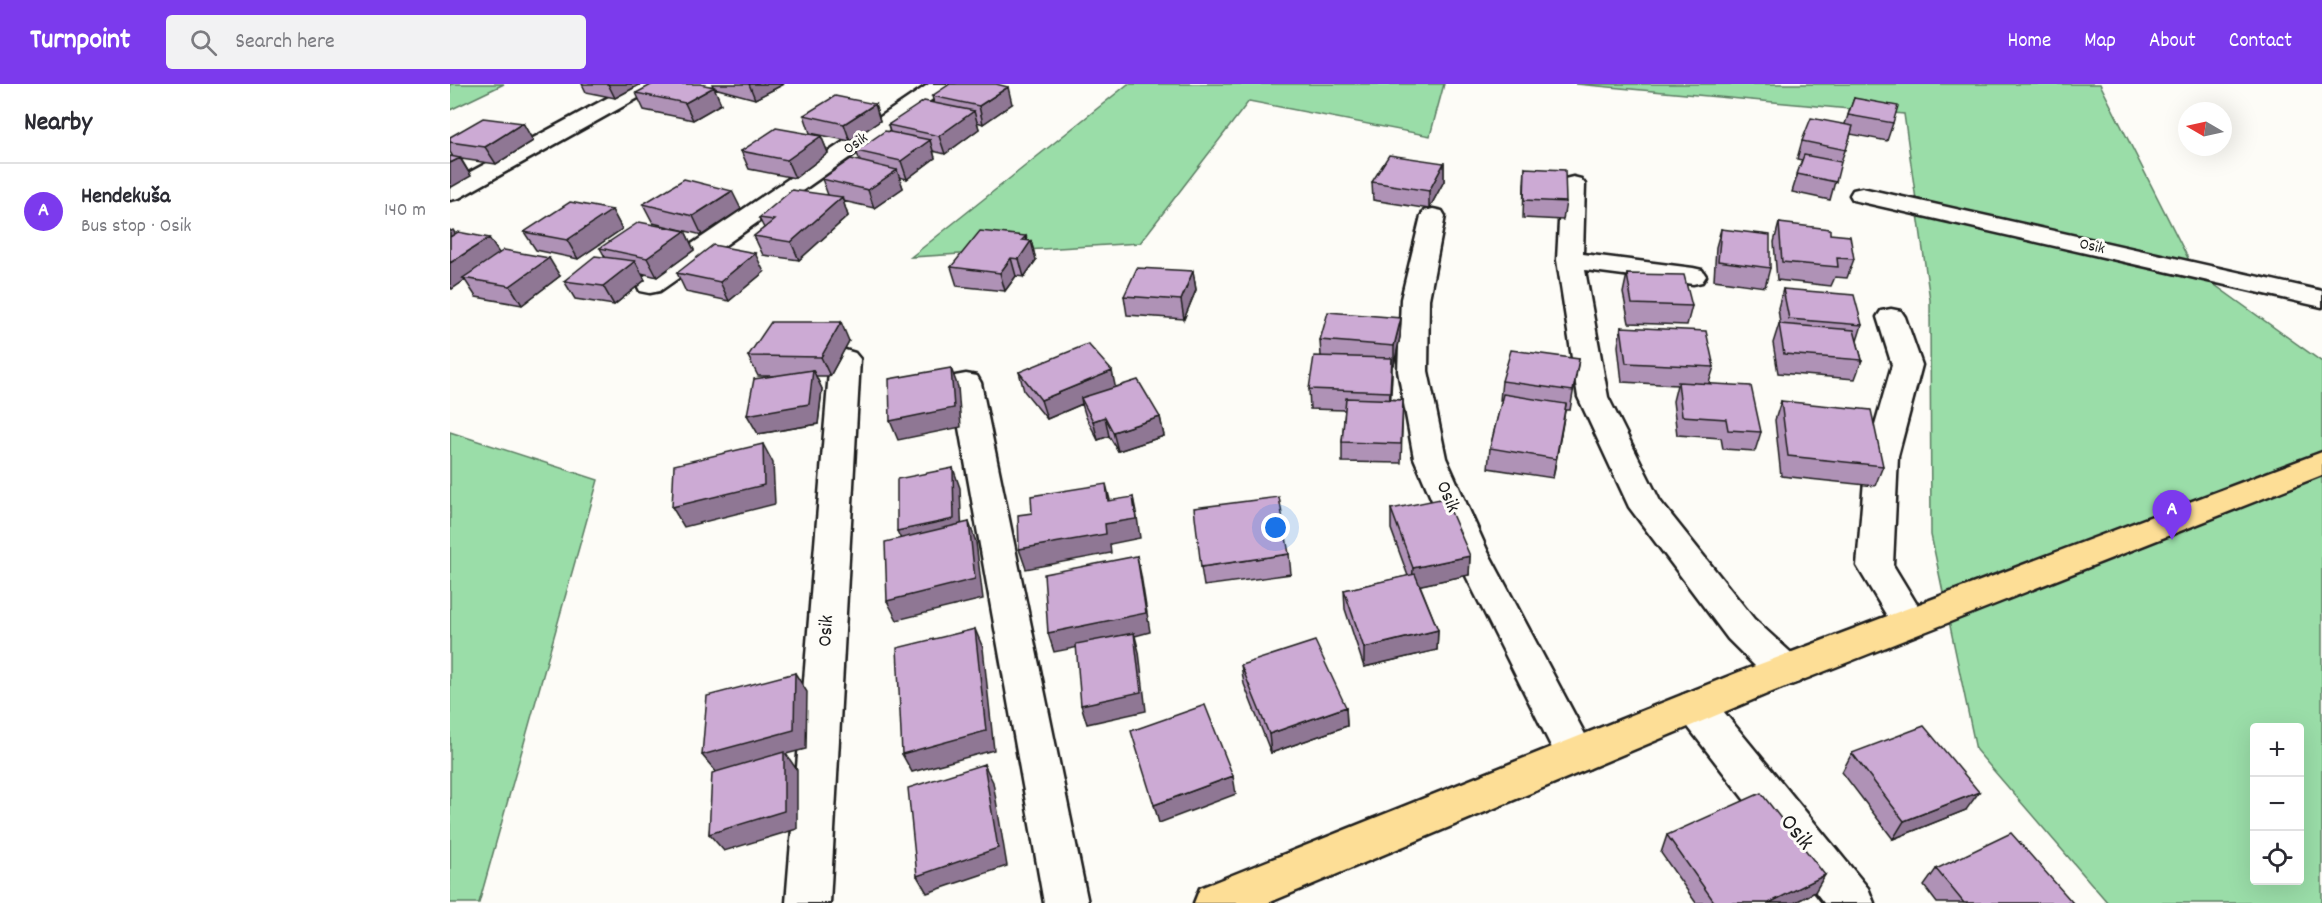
<!DOCTYPE html>
<meta charset="utf-8">
<style>
body{margin:0;font-family:Dekko,sans-serif;background:#f2f2f3;color:#2b2b33}
.controls{position:absolute;right:18px;bottom:18px;display:grid;overflow:hidden;border-radius:6px;box-shadow:0 6px 24px #0002}
.controls button{width:54px;height:54px;display:grid;place-items:center;padding:0;border:0;border-bottom:2px solid #e1e1e2;background:#fff;color:#2b2b33;font:30px sans-serif}
.compass{position:absolute;left:1728px;top:18px;width:54px;height:54px;border-radius:50%;background:#fff;box-shadow:0 6px 24px #0002;rotate:279deg}
.you{position:absolute;left:826px;top:444px;width:21px;height:21px;margin:-15px;border:4px solid #fff;border-radius:50%;background:#1a73e8;box-shadow:0 0 0 9px #1a73e833}
.badge{display:grid;place-items:center;width:39px;height:39px;border-radius:50%;background:#7c3aed;color:#fff;font-size:20px;font-weight:700}
.pin{position:absolute;translate:-50% -50px;filter:drop-shadow(0 2px 3px #0008)}
.pin::after{content:'';position:absolute;top:32px;width:21px;height:18px;background:inherit;clip-path:polygon(0 0,100% 0,50% 100%)}
.list{margin:0;padding:0;list-style:none}
h2{display:flex;justify-content:space-between;align-items:center;height:78px;margin:0;padding:0 24px;font-size:26px}
h2 small{font-size:20px;font-weight:400;color:#7c7c81}
.list li{display:grid;grid-template-columns:39px 1fr auto;gap:18px;align-items:center;box-sizing:border-box;height:96px;padding:0 24px;border-top:2px solid #e1e1e2}
.list b{display:block;font-size:22px;white-space:nowrap}
.list p{margin:0;font-size:20px;white-space:nowrap;color:#7c7c81}
.list em{font-size:20px;font-style:normal;color:#7c7c81}
.icon{flex:none;width:33px;height:33px;fill:none;stroke:currentColor;stroke-width:2;stroke-linecap:round;stroke-linejoin:round}
.map{position:relative;flex:none;width:1872px;height:819px;overflow:hidden}
header{display:flex;align-items:center;gap:36px;box-sizing:border-box;height:84px;padding:0 30px;background:#7c3aed;color:#fff}
header strong{font-size:28px}
nav{display:flex;gap:33px;margin-inline-start:auto;font-size:21px}
.search{width:420px;height:54px;background:#f2f2f3;display:flex;align-items:center;gap:15px;box-sizing:border-box;padding:0 21px;border-radius:6px;color:#7c7c81;font-size:22px}
main{display:flex}
aside{flex:1;background:#fff}
.map>svg:first-child{display:block}
.green{fill:#9adda8;stroke:#5b7c62;stroke-width:1.5;fill-rule:evenodd}
.lines{fill:none;stroke-linecap:round;stroke-linejoin:round}
.minor-casing{stroke:#1c1c1c;stroke-width:5}
.major-casing{stroke:#1c1c1c;stroke-width:5}
.minor{fill:#fdfcf7;fill-rule:evenodd}
.major{fill:#fdde96;fill-rule:evenodd}
.wall{fill:#af92b6;stroke:#1c1c1c;stroke-width:1.5}
.shaded-wall{fill:#8f7794;stroke:#1c1c1c;stroke-width:1.5}
.building{fill:#ccaad4;stroke:#1c1c1c;stroke-width:1.5}
.labels{text-anchor:middle;dominant-baseline:central;stroke-width:6;stroke-linejoin:round;paint-order:stroke}
.far-street-label{font-size:16px;fill:#1c1c1c;stroke:#fdfcf7}
.street-label{font-size:20px;fill:#1c1c1c;stroke:#fdfcf7}
.near-street-label{font-size:24px;fill:#1c1c1c;stroke:#fdfcf7}
</style>
<header>
<strong>Turnpoint</strong>
<div class="search"><svg class="icon" aria-label="search" viewBox="0 0 24 24"><circle cx="10" cy="10" r="6"/><path d="M15 15l6 6"/></svg>Search here</div>
<nav><a>Home</a><a>Map</a><a>About</a><a>Contact</a></nav>
</header>
<main>
<aside>
<h2>Nearby<small></small></h2>
<ul class="list">
<li><span class="badge">A</span><div><b>Hendekuša</b><p>Bus stop · Osik</p></div><em>140 m</em></li>
</ul>
</aside>
<div class="map">
<svg width="1872" height="819" viewBox="0 0 1872 819">
<rect width="100%" height="100%" fill="#fdfcf7"/>
<filter id="ink" filterUnits="userSpaceOnUse"><feTurbulence type="fractalNoise" baseFrequency=".0167" numOctaves="2"/><feDisplacementMap in="SourceGraphic" scale="12" xChannelSelector="R" yChannelSelector="G"/><feConvolveMatrix kernelMatrix="1 2 1 2 8 2 1 2 1" color-interpolation-filters="sRGB"/></filter>
<g filter="url(#ink)">
<path class="green" d="M0 0H54L0 26Z
M678 0H994L980 52 799 17 690 159 461 173Z
M1126 0H1650L1744 186 1872 278V819H1658L1526 666 1481 451 1480 216 1454 30ZM1804 644H1850V796H1804Z
M0 348 148 396 29 819H0Z"/>
<g class="lines">
<g class="minor-casing">
<path id="minor" d="M183 0H210L206 4 9 114 0 116V99Z
M479 0H504L210 207 200 209 190 207 187 201 190 195Z
M1123 93 1131 95 1135 100 1133 170 1243 184 1252 186 1256 192 1252 198 1243 200 1135 186 1158 313 1210 417 1304 535 1349 576 1354 587 1349 598 1335 603 1321 598 1278 555 1179 423 1128 313 1107 176 1111 100 1115 95Z
M1412 104 1872 207V223L1403 116 1400 111 1403 106Z
M983 125 992 127 995 132 979 215 978 287 996 374 1038 468 1146 671 1140 684 1126 689 1112 684 1004 468 964 374 948 287 951 215 971 132 974 127Z
M1441 225 1451 227 1455 233 1472 281 1448 372 1443 481 1477 537 1472 547 1459 551 1446 547 1407 482 1416 372 1442 281 1427 233 1431 227Z
M395 266 405 269 410 275 380 819H336L380 275 385 269Z
M516 290 527 292 531 299 638 819H594L501 299 505 292Z
M1246 606 1260 611 1418 804 1424 819H1374L1232 635 1226 623 1232 611Z"/>
</g>
<g class="major-casing">
<path id="major" d="M1872 368V391L1317 610 818 819H744L750 804 1289 588Z"/>
</g>
<use href="#minor" class="minor"/>
<use href="#major" class="major"/>
</g>
<path class="wall" d="M132 0H191L165 14 136 8Z
M262 0H334L305 15 264 4 271 20 243 36 194 26 186 9 263 2Z
M482 12 562 20 533 40 527 38 529 45 495 70 483 67 485 74 457 95 449 93 453 104 424 124 393 117 398 132 349 176 313 171 304 152 314 144 309 134 378 111 372 95 410 77 406 67 440 48 438 41 484 19Z
M1404 14 1443 39 1437 57 1401 50 1389 83 1380 116 1342 108 1352 76 1347 75 1352 57 1395 40Z
M425 20 430 37 400 57 360 49 354 31Z
M73 39 83 57 46 80 11 75 21 92 3 73 0 68V53Z
M371 52 378 69 345 94 299 85 291 67Z
M994 79V97L979 125 923 116 922 98Z
M1075 84 1116 118 1113 136 1073 134 1074 101Z
M193 120 291 125 252 151 203 139Z
M162 126 172 145 128 175 86 166 74 148Z
M1329 139 1380 150 1404 175 1397 194 1385 193 1381 202 1327 196 1324 158Z
M1271 145 1320 184 1315 203 1264 196 1266 163Z
M0 146 5 150 49 169 110 192 72 221 26 213 15 196 2 205 0 204Z
M235 147 244 166 207 193 191 189 195 196 164 221 125 215 114 197 155 173 150 164Z
M577 157H581L586 176 574 193 566 192 555 207 507 202 501 183Z
M743 187 746 206 734 235 677 231 674 212Z
M314 188 279 217 236 208 227 189Z
M1177 190 1242 222 1237 241 1179 239 1173 209Z
M1333 205 1412 241 1407 257 1412 276 1405 295 1328 289 1323 259 1329 240H1330L1328 224Z
M951 234 950 253 944 281H942L940 315 953 316 951 379 892 378V358L895 326 860 325 859 305 871 272 870 256Z
M1171 243 1264 283 1259 299 1311 348 1305 367 1273 365 1271 354 1227 351 1223 317 1227 301 1172 298 1168 262Z
M399 257 380 292H366L372 305 368 340 308 350 326 292H308L298 272Z
M1129 275 1120 326H1115L1103 394 1038 384 1040 364 1052 316H1050L1052 297Z
M569 288 666 303 710 333 714 352 668 367 659 352 648 356 636 333 632 320 597 335 574 307Z
M1331 317 1433 382 1425 402 1331 392 1325 336Z
M941 425 1020 472 1019 491 970 501 988 546 987 566 914 583 895 525 894 506 958 492 941 445Z
M839 470 841 490 754 502 751 483Z
M791 581 896 623 897 642 821 669 794 600Z
M1402 669 1516 726 1443 755 1392 688Z
M1217 751 1365 808 1344 819H1246L1211 769Z
M1486 785 1623 819H1487L1474 802Z"/>
<path class="shaded-wall" d="M158 0H191L165 14Z
M299 0H334L305 15Z
M264 3 271 20 243 36 235 19Z
M558 3 562 20 533 40 529 22Z
M425 20 430 37 400 57 394 40Z
M524 27 529 45 495 70 489 52Z
M73 39 83 57 46 80 35 63Z
M371 52 378 69 345 94 337 76Z
M480 56 485 74 457 95 451 77Z
M10 74 21 92 0 104V79Z
M994 79V97L979 125V107Z
M447 86 453 104 424 124 418 106Z
M282 107 291 125 252 151 243 132Z
M392 113 398 132 349 176 341 158Z
M162 126 172 145 128 175 117 156Z
M3 146 15 165 0 174V148Z
M235 147 244 166 207 193 197 174Z
M576 152 578 161 581 157 586 176 574 193 569 175 572 156Z
M39 154 51 172 13 194 15 196 2 205 0 202V179Z
M305 169 314 188 279 217 270 198Z
M99 174 110 192 72 221 60 202Z
M561 174 566 192 555 207 550 189Z
M185 177 195 196 164 221 153 202Z
M743 187 746 206 734 235 731 216Z
M951 234 950 253 944 281V262Z
M391 238 399 257 380 292 371 273Z
M942 274V293L940 327V308Z
M501 284 508 303 511 343 448 356 440 337Z
M363 286 372 305 368 340 308 350 297 331Z
M662 287 666 306 631 314 632 320 597 335 591 316Z
M1116 320 1113 339 1103 394 1106 375Z
M655 333 659 352 648 356 643 337Z
M710 333 714 352 668 367 663 348Z
M313 360 323 379 325 420 234 443 222 423Z
M503 384 510 404 512 454 456 466 447 447Z
M656 400 661 420 658 417Z
M683 413 687 433 690 454 660 460 661 469 576 485 569 465 655 440Z
M519 438 526 458 533 515 447 536 437 517Z
M687 472 691 491 700 548 685 552 689 568 696 627 637 640 631 621 684 552 604 568 598 549Z
M1020 472 1019 491 962 503 963 484Z
M525 545 533 564 544 666 462 688 452 670Z
M988 546 987 566 914 583V564Z
M345 589 357 608 356 665 336 670 347 686V745L274 767 259 750 267 689 252 671Z
M896 623 897 642 821 669 819 650Z
M534 680 543 698 557 782 477 809 467 792Z
M783 692 786 710 709 739 704 721Z
M1529 708 1516 726 1443 755 1454 737Z
M1375 791 1365 808 1344 819H1319Z"/>
<path class="building" d="M203 0H250L264 3 235 19 186 9Z
M500 0H546L558 3 529 22 482 12Z
M385 12 425 20 394 40 354 31Z
M1404 14 1448 22 1443 39 1398 31Z
M474 17 524 27 489 52 438 41Z
M33 34 73 39 35 63 0 58V53Z
M1361 34 1403 42 1396 66 1352 57Z
M326 44 371 52 337 76 291 67Z
M435 47 480 56 451 77 406 67Z
M939 71 994 79 979 107 922 98Z
M1354 71 1391 78 1386 98 1347 90Z
M0 72 10 74 0 79Z
M401 75 447 86 418 106 372 95Z
M1075 84 1115 86 1116 118 1074 116Z
M234 95 282 107 243 132 193 120Z
M342 106 392 113 341 158 304 152 324 136 309 134Z
M120 118 162 126 117 156 74 148Z
M189 138 235 147 197 174 150 164Z
M1329 139 1380 145V150L1400 152 1404 175 1387 174 1388 183 1332 178Z
M1271 145 1320 151V184L1268 177Z
M530 147 576 152 572 156 581 157 569 175 561 174 550 189 501 183Z
M8 148 39 154 0 179V153Z
M263 161 305 169 270 198 227 189Z
M54 166 99 174 60 202 13 194Z
M145 172 185 177 153 202 114 197Z
M687 184 743 187 731 216 674 212Z
M1177 190 1234 191 1242 222 1182 220Z
M1333 205 1404 211 1412 241 1339 235Z
M878 228 951 234 944 262 870 256Z
M321 238H391L371 273 298 272Z
M1329 240 1404 246 1412 276 1334 270Z
M1171 243 1256 247 1264 283 1176 279Z
M638 260 662 287 591 316 569 288Z
M1061 266 1129 275 1123 307 1052 297Z
M864 272 942 274 940 308 859 305Z
M501 284 504 324 440 337 439 295Z
M363 286 359 320 297 331 304 295Z
M688 296 710 333 663 348 655 333 643 337 631 314Z
M1228 298 1301 302 1311 348 1278 346 1276 335 1232 332Z
M1053 310 1116 320 1106 375 1040 364Z
M896 314 953 316 951 360 892 358Z
M1331 317 1421 326 1433 382 1338 372Z
M313 360 314 401 222 423 224 381Z
M503 384 504 435 447 447V395Z
M656 400 658 417 683 413 686 435 655 440 656 450 569 465 568 431 582 429 581 412Z
M829 413 839 470 751 483 744 424Z
M995 414 1020 472 963 484 941 425Z
M519 438 525 495 437 517 435 458Z
M687 472 696 529 598 549 594 490Z
M965 490 988 546 914 564 894 506Z
M525 545 536 647 452 670 447 564Z
M684 549 691 608 631 621 626 560Z
M865 557 896 623 819 650 791 581Z
M345 589 344 646 252 671 257 612Z
M755 621 783 692 704 721 681 647Z
M1474 642 1529 708 1454 737 1402 669Z
M334 668V727L259 750 262 689Z
M534 680 548 764 467 792 458 704Z
M1311 709 1375 791 1319 819H1265L1217 751Z
M1561 749 1623 819H1514L1486 785Z"/>
</g>
<g class="labels">
<g class="far-street-label">
<text transform="translate(406 60) rotate(-35)">Osik</text>
<text transform="translate(1642 163) rotate(13)">Osik</text>
</g>
<g class="street-label">
<text transform="translate(997 413) rotate(67)">Osik</text>
<text transform="translate(377 547) rotate(-86)">Osik</text>
</g>
<g class="near-street-label">
<text transform="translate(1346 749) rotate(51)">Osik</text>
</g>
</g>
</svg>
<div class="controls">
<button>+</button>
<button>−</button>
<button><svg class="icon" aria-label="locate" viewBox="0 0 24 24"><circle cx="12" cy="12" r="6"/><path d="M12 2v4M12 18v4M2 12h4M18 12h4"/></svg></button>
</div>
<svg class="compass" viewBox="-18 -18 36 36"><path d="M0-13l5 13h-10z" fill="#e53935"/><path d="M0 13l5-13h-10z" fill="#7c7c81"/></svg>
<div class="you"></div>
<div class="pin badge" style="left:1722px;top:456px">A</div>
</div>
</main>
